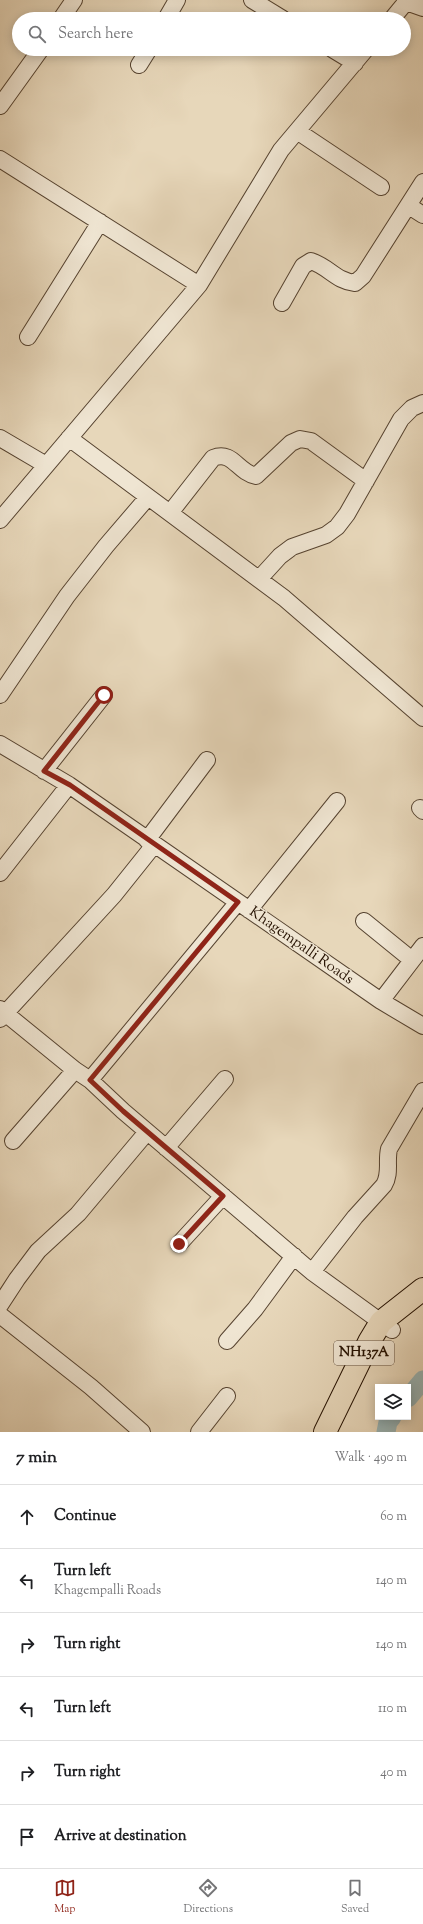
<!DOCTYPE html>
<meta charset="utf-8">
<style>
body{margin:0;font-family:"Sorts Mill Goudy",serif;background:#f2f2f2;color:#202124}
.controls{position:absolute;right:12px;bottom:12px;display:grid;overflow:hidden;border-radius:0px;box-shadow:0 2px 10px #0003}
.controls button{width:36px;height:36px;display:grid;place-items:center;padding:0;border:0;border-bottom:1px solid #e0e0e0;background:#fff;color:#202124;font:20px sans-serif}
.stop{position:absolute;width:12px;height:12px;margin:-9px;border:3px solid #8f2418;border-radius:50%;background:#fff}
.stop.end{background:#8f2418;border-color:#fff;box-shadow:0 1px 4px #0008}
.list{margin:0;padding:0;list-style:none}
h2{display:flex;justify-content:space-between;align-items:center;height:52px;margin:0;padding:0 16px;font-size:17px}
h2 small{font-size:13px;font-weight:400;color:#757577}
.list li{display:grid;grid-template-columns:26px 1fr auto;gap:12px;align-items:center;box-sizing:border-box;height:64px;padding:0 16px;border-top:1px solid #e0e0e0}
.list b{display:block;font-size:15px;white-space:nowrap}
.list p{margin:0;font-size:13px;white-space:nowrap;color:#757577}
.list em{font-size:13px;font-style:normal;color:#757577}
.icon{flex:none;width:22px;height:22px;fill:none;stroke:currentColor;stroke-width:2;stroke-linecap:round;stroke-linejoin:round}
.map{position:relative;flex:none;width:423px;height:1432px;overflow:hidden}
.search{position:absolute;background:#fff;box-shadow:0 2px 10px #0003;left:12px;right:12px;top:12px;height:44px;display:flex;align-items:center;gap:10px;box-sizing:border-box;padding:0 14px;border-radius:22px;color:#757577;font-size:15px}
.sheet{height:436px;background:#fff}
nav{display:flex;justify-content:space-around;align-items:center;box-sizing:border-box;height:56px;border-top:1px solid #e0e0e0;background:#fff;font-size:11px;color:#757577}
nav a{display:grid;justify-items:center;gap:2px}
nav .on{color:#8f2418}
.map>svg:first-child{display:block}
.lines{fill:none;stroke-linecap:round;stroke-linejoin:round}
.river{stroke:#9ab7b9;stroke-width:19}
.minor-casing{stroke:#564330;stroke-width:18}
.highway-casing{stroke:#261202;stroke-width:24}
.minor{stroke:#efe5d2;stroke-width:16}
.highway{stroke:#e7d7ba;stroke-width:22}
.route{stroke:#8f2418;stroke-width:5}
.labels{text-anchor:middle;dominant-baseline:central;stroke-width:3;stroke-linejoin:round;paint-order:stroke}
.shield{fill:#efe5d2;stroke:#625140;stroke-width:1}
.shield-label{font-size:14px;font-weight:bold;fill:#261202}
.street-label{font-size:15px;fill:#261202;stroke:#efe5d2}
</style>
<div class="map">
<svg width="423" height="1432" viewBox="0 0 423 1432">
<rect width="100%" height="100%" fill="#e7d7ba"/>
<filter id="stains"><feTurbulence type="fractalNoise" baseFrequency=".005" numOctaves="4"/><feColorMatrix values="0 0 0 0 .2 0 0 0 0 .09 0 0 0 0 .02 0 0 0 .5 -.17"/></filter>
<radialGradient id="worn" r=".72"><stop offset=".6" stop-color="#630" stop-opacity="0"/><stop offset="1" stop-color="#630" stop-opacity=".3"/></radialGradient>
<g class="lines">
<path class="river" d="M408 1398 423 1380
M386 1432 388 1422 392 1417"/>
<g class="minor-casing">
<path id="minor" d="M252 0 283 19
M405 0 406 2 423 8
M61 19 74 0
M166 19 177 0
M392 19 406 2
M332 49 355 63
M139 65 149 49
M0 106 41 49
M297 131 381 187
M0 159 199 285
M409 206 423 215
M282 303 303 266 311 261C329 267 336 281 355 283L363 276 423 182
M28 337 100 222
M0 438 46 465
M69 438 284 598 423 718
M170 513 213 458C233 450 237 472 256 476L291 443 300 439 311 441 366 481
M0 520 199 285 281 150 366 49
M259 579 280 556 292 547 326 535 337 527 347 514 401 419 412 408 423 403
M0 695 67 596 106 546 148 497
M0 744 69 785 381 1001 423 1026
M44 771 104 695
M420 808 423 811
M147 840 207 760
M0 873 69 785
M249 910 337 801
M364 921 412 960
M381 1001 423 946
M0 1009 75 1070 90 1080 123 1111 312 1272 392 1330
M0 1019 114 895 154 845
M90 1080 238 902
M13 1141 75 1070
M166 1148 225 1079
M179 1244 223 1196
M312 1272 355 1217 384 1185C391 1173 386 1162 389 1149L423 1091
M0 1305 17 1279 38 1251 78 1214 147 1132
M0 1315 91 1387 142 1432
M227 1341 255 1309 294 1256
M199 1432 227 1396"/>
</g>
<g class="highway-casing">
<path id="highway" d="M325 1432 369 1342 381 1322 423 1289"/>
</g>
<use href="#minor" class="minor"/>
<use href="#highway" class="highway"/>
</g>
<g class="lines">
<path class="route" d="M104 695 44 771 70 785 238 902 90 1080 123 1111 223 1196 179 1244"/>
</g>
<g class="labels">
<rect class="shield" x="334" y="1341" width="60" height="24" rx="3"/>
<g class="shield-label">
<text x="364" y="1353">NH137A</text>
</g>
<g class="street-label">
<text transform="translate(301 946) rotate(35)">Khagempalli Roads</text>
</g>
</g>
<rect width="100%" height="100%" filter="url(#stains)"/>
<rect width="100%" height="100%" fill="url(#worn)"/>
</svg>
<div class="controls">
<button><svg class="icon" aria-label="layers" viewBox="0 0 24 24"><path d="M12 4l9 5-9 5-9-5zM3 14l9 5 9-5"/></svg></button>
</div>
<div class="stop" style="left:104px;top:695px"></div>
<div class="stop end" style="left:179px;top:1244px"></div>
<div class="search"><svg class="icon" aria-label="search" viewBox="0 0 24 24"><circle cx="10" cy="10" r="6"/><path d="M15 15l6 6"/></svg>Search here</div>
</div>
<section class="sheet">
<h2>7 min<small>Walk · 490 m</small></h2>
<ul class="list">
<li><svg class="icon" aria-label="ahead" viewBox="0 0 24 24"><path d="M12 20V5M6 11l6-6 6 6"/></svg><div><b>Continue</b></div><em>60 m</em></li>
<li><svg class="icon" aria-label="left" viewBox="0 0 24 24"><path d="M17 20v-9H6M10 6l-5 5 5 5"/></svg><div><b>Turn left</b><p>Khagempalli Roads</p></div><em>140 m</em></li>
<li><svg class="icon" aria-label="right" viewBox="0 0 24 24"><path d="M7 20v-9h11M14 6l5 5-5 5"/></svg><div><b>Turn right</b></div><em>140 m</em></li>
<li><svg class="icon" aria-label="left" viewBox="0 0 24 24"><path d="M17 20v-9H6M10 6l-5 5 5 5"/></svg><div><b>Turn left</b></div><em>110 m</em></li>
<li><svg class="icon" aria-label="right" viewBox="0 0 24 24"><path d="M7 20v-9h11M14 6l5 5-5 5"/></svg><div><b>Turn right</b></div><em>40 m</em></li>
<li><svg class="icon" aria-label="arrive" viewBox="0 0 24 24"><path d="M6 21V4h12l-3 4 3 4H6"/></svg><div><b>Arrive at destination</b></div></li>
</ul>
</section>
<nav>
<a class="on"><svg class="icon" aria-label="map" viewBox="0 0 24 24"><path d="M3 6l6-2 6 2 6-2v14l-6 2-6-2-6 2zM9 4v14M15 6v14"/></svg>Map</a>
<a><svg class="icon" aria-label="directions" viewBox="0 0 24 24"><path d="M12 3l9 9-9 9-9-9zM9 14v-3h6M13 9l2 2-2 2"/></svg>Directions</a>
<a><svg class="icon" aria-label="saved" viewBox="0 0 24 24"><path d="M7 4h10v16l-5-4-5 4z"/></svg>Saved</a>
</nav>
